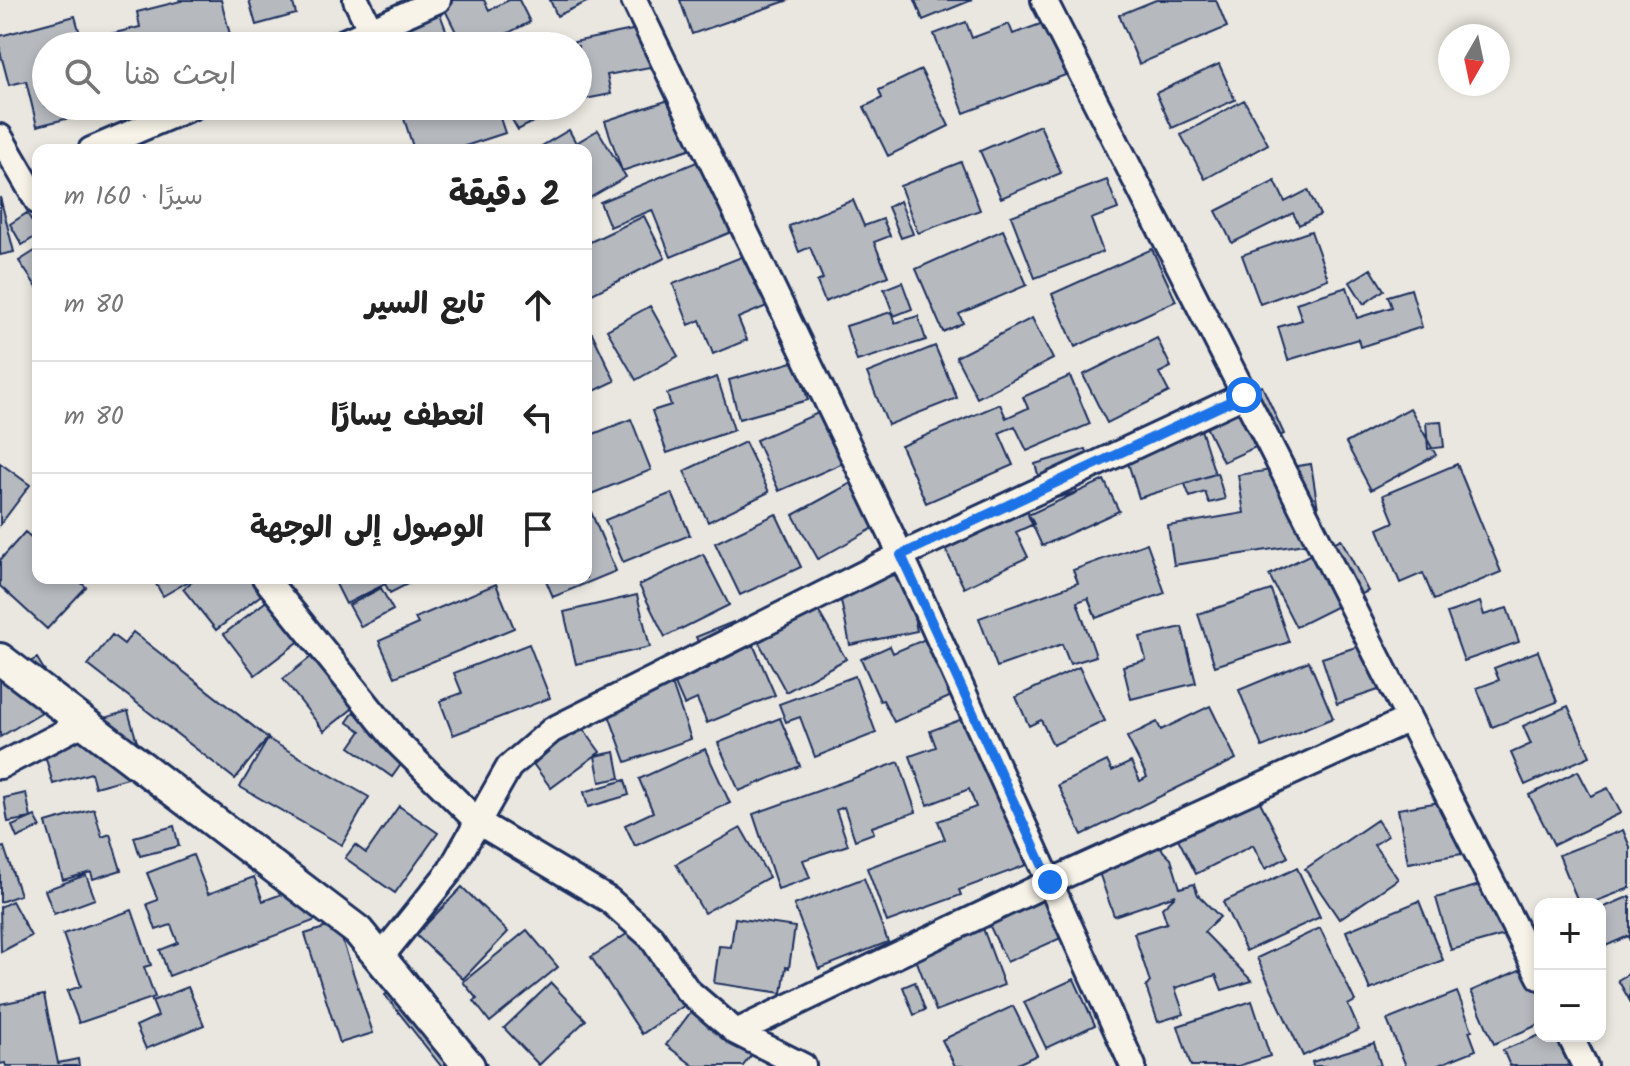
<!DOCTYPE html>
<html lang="ar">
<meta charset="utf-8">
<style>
body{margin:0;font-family:Kalam,"Playpen Sans Arabic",sans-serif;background:#f2f2f2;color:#222;direction:rtl}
.controls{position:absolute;right:24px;bottom:24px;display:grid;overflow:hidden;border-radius:16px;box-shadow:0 4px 12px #0003}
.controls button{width:72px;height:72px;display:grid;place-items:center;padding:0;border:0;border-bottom:2px solid #e0e0e0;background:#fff;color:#222;font:40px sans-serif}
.compass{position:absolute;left:1438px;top:24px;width:72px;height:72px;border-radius:50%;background:#fff;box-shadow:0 4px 12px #0003;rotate:189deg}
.stop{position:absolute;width:24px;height:24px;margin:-18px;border:6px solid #1a73e8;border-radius:50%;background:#fff}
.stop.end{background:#1a73e8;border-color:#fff;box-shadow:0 2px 8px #0008}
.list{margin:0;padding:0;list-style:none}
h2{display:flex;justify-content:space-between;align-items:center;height:104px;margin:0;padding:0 32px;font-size:34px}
h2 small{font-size:26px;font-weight:400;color:#767676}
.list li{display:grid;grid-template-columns:52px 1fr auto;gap:24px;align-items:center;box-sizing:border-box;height:112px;padding:0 32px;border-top:2px solid #e0e0e0}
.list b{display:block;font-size:30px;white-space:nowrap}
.list em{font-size:26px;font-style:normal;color:#767676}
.icon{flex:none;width:44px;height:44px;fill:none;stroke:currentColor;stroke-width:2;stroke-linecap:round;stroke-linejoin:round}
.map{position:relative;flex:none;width:1630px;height:1066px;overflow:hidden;direction:ltr}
.search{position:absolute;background:#fff;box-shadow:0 4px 12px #0003;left:32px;top:32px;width:560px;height:88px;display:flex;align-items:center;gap:20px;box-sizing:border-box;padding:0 28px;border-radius:44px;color:#767676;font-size:30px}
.panel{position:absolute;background:#fff;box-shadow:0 4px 12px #0003;left:32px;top:144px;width:560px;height:440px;border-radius:16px;direction:rtl}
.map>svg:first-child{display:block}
.building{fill:#b6babf;stroke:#1b2f5e;stroke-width:2}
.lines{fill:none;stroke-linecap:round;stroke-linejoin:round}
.minor-casing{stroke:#1b2f5e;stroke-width:30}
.tertiary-casing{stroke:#1b2f5e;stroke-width:36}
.minor{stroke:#f7f3e8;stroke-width:24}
.tertiary{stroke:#f7f3e8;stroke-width:30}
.route{stroke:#1a73e8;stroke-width:10}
</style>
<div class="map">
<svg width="1630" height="1066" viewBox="0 0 1630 1066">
<rect width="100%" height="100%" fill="#eae7e0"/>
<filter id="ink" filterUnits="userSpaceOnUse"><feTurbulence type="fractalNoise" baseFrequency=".0125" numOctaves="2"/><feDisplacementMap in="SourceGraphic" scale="16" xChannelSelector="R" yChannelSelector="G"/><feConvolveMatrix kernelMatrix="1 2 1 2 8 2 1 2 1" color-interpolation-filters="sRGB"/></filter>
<g filter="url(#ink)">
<path class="building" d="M180 0H221L233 46H109L106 35 140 27 137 12 181 1Z
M249 0H292L296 14 256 25Z
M450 0H484L489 10 509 0H519L530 22 482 46H463L442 4Z
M550 0H591L557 16Z
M680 0H789L692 34Z
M915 0H972L923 20Z
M1156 0H1216L1227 27 1139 64 1119 15Z
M440 14 452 46H372L369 39Z
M75 16 83 45 93 42 94 46H46V106H92L94 112 37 126 26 81 9 85 0 51V36Z
M1060 17 1079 70 964 113 934 34 966 22 972 38 1009 24 1013 34Z
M642 28 650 67 607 75 611 94 585 99 578 64V46H574V42Z
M1219 64 1235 100 1172 128 1156 93Z
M921 70 949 126 888 156 864 107 882 98 879 90Z
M678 97 695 147 622 171 605 121Z
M1244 100 1268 144 1205 179 1181 135Z
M400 106H496L505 133 453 150H414Z
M504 106H563L518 130Z
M1040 125 1061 173 1001 198 980 151Z
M569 130 576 143 598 130 626 177 586 200V150H535Z
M699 161 724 219 740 211 746 226 671 257 652 210 610 227 600 202Z
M961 162 980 210 918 233 900 186Z
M1107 180 1118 209 1091 219 1103 252 1035 278 1011 216Z
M1275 181 1285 202 1308 190 1320 215 1299 225 1293 213 1232 243 1216 211Z
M0 197 14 252 0 255Z
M853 200 864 226 883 219 890 236 874 242 888 276 825 302 817 282 823 279 810 247 799 252 789 226Z
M900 201 913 234 901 238 888 207Z
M27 213 38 231V235L22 245 10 224Z
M644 216 665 258 586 297V244Z
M1003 230 1027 285 959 314 963 323 943 332 916 269Z
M1311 231 1328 279 1260 304 1242 255Z
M38 249V289L19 261Z
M1152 249 1176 301 1075 347 1052 294Z
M754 252 774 303 738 318 747 340 713 354 700 320 689 325 673 284Z
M1371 269 1384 290 1364 304 1350 282Z
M902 282 912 309 894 316 884 289Z
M1347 287 1357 318 1392 307 1388 296 1411 289 1422 327 1360 347 1358 339 1288 360 1278 327 1302 320 1296 303Z
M650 306 678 356 636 380 607 330Z
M891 312 895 323 918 316 926 340 857 361 846 326Z
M1032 318 1053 359 977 398 956 357Z
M592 333 615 381 586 395V336Z
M1157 338 1171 367 1159 373 1169 392 1107 423 1083 375Z
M935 346 957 398 888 425 867 373Z
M796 361 808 400 739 419 729 380Z
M1070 376 1090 424 1027 451 1015 426 999 433 1013 465 926 503 901 446 1000 404 1006 418 1028 408 1023 397Z
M717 377 734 430 667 453 652 411 671 405 667 394Z
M1262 386 1284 434 1223 462 1200 414Z
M1410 408 1436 455 1371 490 1346 443Z
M825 410 848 461 779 491 756 440Z
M631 419 651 470 586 496V437Z
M1441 421 1444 447 1428 449 1426 422Z
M1199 423 1215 474 1139 498 1123 447Z
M745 442 769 492 708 522 684 471Z
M1086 449 1094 475 1074 481 1077 492 1046 501 1035 464Z
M0 463 30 485 0 525Z
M1311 464 1323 541 1174 565 1168 526 1244 513 1238 475Z
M1457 464 1501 572 1434 600 1423 573 1400 583 1378 529 1394 522 1383 495Z
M1217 473 1225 499 1209 503 1205 492 1190 497 1185 484Z
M864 476 879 525 818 559 793 515Z
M1104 480 1119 511 1042 546 1028 515Z
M672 493 690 535 623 562 605 520Z
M1021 499 1034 524 1016 532 1028 557 964 588 940 538Z
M591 512 616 571 553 597 545 578H586V514Z
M776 514 801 567 740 595 715 543Z
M25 532 38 543V578H76L86 587 47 629 0 586V560Z
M1341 539 1368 591 1296 627 1269 575Z
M1147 543 1165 593 1096 618 1088 598 1077 602 1096 656 1070 664 1062 644 997 667 979 618 1078 583 1073 570Z
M703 554 729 605 665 637 639 585Z
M905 573 917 631 850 645 838 586Z
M155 578H194L163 596 153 579Z
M196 578H262L270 588 216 630 183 589Z
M333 578H419L390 593 385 584 346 604Z
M496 584 514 628 395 677 379 641 418 624 415 618Z
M381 588 393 610 361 627 349 605Z
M1271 590 1289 642 1215 666 1198 614Z
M278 592 310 633 255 675 224 634Z
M637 595 650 647 576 664 564 612Z
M1480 602 1484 615 1507 608 1519 642 1464 661 1447 613Z
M816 607 846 659 786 692 757 639Z
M733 622 743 648 753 644 775 695 707 723 697 699 684 705 674 682 709 668 696 637Z
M1182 627 1196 683 1131 699 1123 666 1146 660 1140 637Z
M133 632 268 738 235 779 88 665 112 635 124 644Z
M930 637 956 694 894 722 883 700 880 701 861 659 890 646 893 653Z
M1381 639 1396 684 1337 704 1322 658Z
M529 644 550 698 453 735 440 701 462 693 454 673Z
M325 646 366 698 324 731 283 679Z
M0 647 14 671 37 658 62 700 0 737Z
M1538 651 1557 702 1492 727 1477 688 1499 680 1494 668Z
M1309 661 1333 718 1262 747 1239 690Z
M1079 667 1105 721 1053 745 1041 720 1029 726 1016 697Z
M855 676 876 733 815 757 800 717 786 722 779 704Z
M671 681 691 739 626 762 605 704Z
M361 702 417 742 392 777 350 747 361 731 347 722Z
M1210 706 1236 759 1082 835 1058 785 1107 761 1112 771 1131 762 1140 781 1147 777 1127 737 1157 722 1161 730Z
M1568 706 1590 756 1525 785 1511 753 1531 744 1523 726Z
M128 711 146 773 95 787 91 773 53 784 40 737Z
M973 715 1029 864 959 890 961 895 887 922 867 868 945 839 938 821 976 807 969 789 928 805 910 756 936 747 930 731Z
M780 718 800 766 739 791 718 743Z
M577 720 600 752 551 788 528 757Z
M268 739 369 797 342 845 240 787Z
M705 749 730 803 635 846 625 825 653 812 639 779Z
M615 752 620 778 600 782 595 756Z
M899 762 916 812 872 827 874 833 855 840 844 807 836 810 848 845 803 860 810 878 778 889 753 814Z
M1578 771 1591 796 1608 788 1621 813 1554 845 1529 795Z
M625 780 629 795 588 807 584 792Z
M1253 788 1288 857 1265 869 1253 845 1196 874 1173 829Z
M26 793 31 818 8 822 4 798Z
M1464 798 1474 852 1408 863 1398 809Z
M399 806 438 833 395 893 345 858 355 845 366 853Z
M94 809 102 837 110 834 121 870 93 879 91 872 63 880 46 823Z
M35 816 41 827 17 838 12 826Z
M1377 820 1388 836 1374 845 1398 879 1339 919 1305 869Z
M174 826 179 846 140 856 134 837Z
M741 828 769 877 704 913 676 864Z
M1623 830 1630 847V888L1589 904H1579L1559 855Z
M1159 840 1163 851 1171 859 1180 888 1194 884 1198 895 1220 917 1204 932 1252 981 1222 990 1216 975 1175 988 1184 1014 1158 1022 1146 987 1150 982 1134 933 1167 923 1162 908 1176 895 1114 916 1095 861Z
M4 847 20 895 0 902V848Z
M193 855 208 894 254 877 263 901 298 888 307 911 325 904 329 915 169 976 160 950 178 943 171 925 156 930 147 904 158 900 147 873Z
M1297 868 1320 917 1246 951 1223 902Z
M86 875 95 899 54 914 45 890Z
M864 878 888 942 819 969 794 905Z
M1503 878 1519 931 1451 950 1436 898Z
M1049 884 1072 933 1007 962 984 914Z
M462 887 508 932 463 979 416 935Z
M1630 896V941L1628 936 1601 948 1600 909Z
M12 901 31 936 1 952 0 907Z
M1419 901 1443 960 1370 990 1346 931Z
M132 910 151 965 144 967 155 997 79 1023 67 991 81 986 63 934Z
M735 918 795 927 789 968 786 967 782 993 714 983 719 946 731 947Z
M644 923 694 999 642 1034 591 957Z
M981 923 1004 985 936 1011 912 949Z
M337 924 373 1033 340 1043 305 934Z
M1320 928 1355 1001 1348 1005 1359 1030 1303 1056 1257 958Z
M527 930 558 967 490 1022 474 1001 477 999 463 982Z
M1533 964 1540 979V1024L1494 1044 1471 991Z
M415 972 487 1064 485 1066H441L385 995Z
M1630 973V1001L1618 980Z
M1074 979 1095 1025 1046 1048 1024 1002Z
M915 982 925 1010 914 1015 903 987Z
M551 983 586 1020 539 1065 504 1028Z
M188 987 204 1025 146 1049 136 1026 158 1016 152 1001Z
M1457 992 1472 1030 1469 1031 1476 1050 1436 1066H1406L1387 1020Z
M44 995 58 1063 78 1059 79 1066H6L5 1063 0 1064V1004Z
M702 997 762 1041 743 1066H694L666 1045Z
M1252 1001 1270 1056 1238 1066H1191L1178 1026Z
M1013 1006 1037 1055 1013 1066H955L942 1040Z
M1540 1035 1573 1036 1586 1066H1510L1503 1050Z
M1374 1043 1381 1066H1313L1312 1062Z"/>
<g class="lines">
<g class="minor-casing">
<path id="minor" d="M356 0 371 31
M634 0 901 555 1133 1066
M1044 0 1540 977
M335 46 438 0
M0 137 38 202
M91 150 194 106
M265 578 398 743 478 822 609 900 651 937 687 990 736 1032 803 1066
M0 766 83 723
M380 958 450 871 509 767 552 730 901 555 1244 395
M736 1032 1050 882 1409 719
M1570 1036 1585 1066"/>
</g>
<g class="tertiary-casing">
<path id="tertiary" d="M0 659 358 931 469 1066"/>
</g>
<use href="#minor" class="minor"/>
<use href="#tertiary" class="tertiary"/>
</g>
</g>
<g class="lines" filter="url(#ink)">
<path class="route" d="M1050 882 901 555 1244 395"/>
</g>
</svg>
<div class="controls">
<button>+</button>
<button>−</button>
</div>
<svg class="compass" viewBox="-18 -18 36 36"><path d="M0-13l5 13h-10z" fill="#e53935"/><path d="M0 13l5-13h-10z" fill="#767676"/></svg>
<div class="stop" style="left:1244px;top:395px"></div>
<div class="stop end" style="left:1050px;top:882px"></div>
<div class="search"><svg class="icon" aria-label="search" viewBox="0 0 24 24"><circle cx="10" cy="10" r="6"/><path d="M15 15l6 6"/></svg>ابحث هنا</div>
<section class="panel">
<h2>2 دقيقة<small>سيرًا · 160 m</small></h2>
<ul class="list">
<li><svg class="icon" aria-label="ahead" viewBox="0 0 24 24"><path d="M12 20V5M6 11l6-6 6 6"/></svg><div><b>تابع السير</b></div><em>80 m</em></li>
<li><svg class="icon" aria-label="left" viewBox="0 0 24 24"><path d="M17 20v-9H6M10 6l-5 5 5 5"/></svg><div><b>انعطف يسارًا</b></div><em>80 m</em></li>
<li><svg class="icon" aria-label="arrive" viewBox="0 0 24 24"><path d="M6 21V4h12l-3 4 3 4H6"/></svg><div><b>الوصول إلى الوجهة</b></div></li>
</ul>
</section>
</div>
